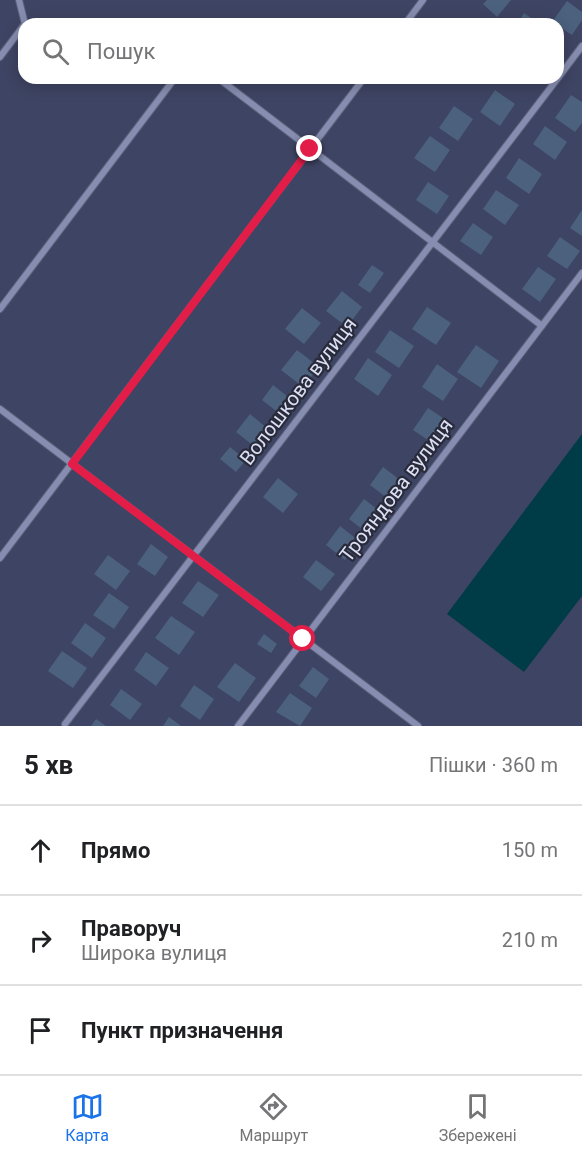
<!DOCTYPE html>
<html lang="uk">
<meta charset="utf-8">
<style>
body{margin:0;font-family:Roboto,sans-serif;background:#f6f6f6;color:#202124}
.stop{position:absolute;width:18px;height:18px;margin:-14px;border:4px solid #e11d48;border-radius:50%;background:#fff}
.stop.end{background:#e11d48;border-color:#fff;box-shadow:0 2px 6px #0008}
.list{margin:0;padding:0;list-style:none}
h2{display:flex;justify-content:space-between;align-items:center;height:78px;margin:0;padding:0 24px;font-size:26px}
h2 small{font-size:20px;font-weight:400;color:#757577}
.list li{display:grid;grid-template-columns:39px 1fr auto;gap:18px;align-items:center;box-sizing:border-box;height:90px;padding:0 24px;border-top:2px solid #e0e0e0}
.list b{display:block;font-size:22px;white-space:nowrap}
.list p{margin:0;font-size:20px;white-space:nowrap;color:#757577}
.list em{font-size:20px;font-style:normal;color:#757577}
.icon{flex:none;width:33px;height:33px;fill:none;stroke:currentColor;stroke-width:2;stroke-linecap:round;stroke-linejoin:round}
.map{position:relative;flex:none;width:582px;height:726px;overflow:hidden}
.search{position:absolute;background:#fff;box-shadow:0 3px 15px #0003;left:18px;right:18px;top:18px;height:66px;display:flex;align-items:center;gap:15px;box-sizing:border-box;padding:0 21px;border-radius:18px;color:#757577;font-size:22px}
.sheet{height:348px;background:#fff}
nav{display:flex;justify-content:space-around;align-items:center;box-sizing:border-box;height:84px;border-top:2px solid #e0e0e0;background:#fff;font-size:16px;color:#757577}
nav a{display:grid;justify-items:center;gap:3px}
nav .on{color:#1a73e8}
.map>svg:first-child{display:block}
.water{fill:#003c48}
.building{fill:#4b617d}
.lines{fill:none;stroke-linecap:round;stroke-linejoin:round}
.street-casing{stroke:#5c617b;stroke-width:8}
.street{stroke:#868db0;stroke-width:6}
.route{stroke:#e11d48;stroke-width:8}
.labels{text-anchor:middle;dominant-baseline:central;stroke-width:4.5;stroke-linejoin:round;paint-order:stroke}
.street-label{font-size:20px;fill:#dce0f4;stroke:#292b3a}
</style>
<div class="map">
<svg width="582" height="726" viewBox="0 0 582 726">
<rect width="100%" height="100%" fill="#3e4463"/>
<path class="water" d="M582 434V596L524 672 447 614Z"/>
<path class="building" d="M487 0H511L497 17 483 4Z
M567 1 582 12V20L572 35 552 22Z
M524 13 540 24H517Z
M495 90 515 104 500 126 480 112Z
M571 95 582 102V123L575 132 555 118Z
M454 106 473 119 458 141 439 128Z
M545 126 567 142 555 160 533 144Z
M430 136 450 150 435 172 414 158Z
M519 158 542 174 529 194 506 178Z
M428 182 449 196 437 214 416 200Z
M496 190 519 205 505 225 483 209Z
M582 210V236L570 228Z
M473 223 493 237 481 255 460 241Z
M560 237 580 251 567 269 547 256Z
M372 265 384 273 370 293 358 285Z
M538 267 556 279 540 302 522 289Z
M342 291 362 307 347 327 326 311Z
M427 307 451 323 436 345 412 329Z
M302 308 321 323 304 344 285 329Z
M390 330 414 346 399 368 375 352Z
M476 345 499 361 481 388 457 372Z
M297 350 319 367 303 387 281 370Z
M368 358 392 375 378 396 354 379Z
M437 364 458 379 443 401 422 387Z
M273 385 292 400 280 414 262 400Z
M428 408 449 422 434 444 413 430Z
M250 414 269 430 255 447 236 432Z
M230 447 246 460 236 472 220 459Z
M383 467 404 483 391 501 370 485Z
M278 478 298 494 283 513 263 497Z
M364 499 382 513 367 533 349 519Z
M340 526 359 541 345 560 326 545Z
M151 544 168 557 155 576 137 564Z
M108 555 130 571 116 590 94 574Z
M316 560 335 574 321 591 303 577Z
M198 581 219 595 203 617 182 603Z
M109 593 129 607 114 629 93 615Z
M171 616 195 632 179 655 155 638Z
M85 623 106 638 92 658 71 643Z
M264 634 277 644 271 653 257 644Z
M62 651 87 668 73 688 48 671Z
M146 652 169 668 156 686 134 670Z
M235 663 256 678 239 702 217 687Z
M313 667 329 679 316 698 299 686Z
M194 685 214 699 200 720 180 706Z
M121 689 142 704 130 720 110 705Z
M290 693 312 708 300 726 276 712Z
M169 717 181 726H163Z
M96 719 106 726H91Z"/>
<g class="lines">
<g class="street-casing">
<path id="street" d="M19 0 25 24
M405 24 423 0
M0 57 24 25
M218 78 542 326
M558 78 582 46
M0 309 175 78
M0 409 418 726
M0 558 364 78
M65 724 558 78
M238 726 582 273"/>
</g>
<use href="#street" class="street"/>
</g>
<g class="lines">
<path class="route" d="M303 639 72 464 310 149"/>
</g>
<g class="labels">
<g class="street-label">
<text transform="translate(298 391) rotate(-53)">Волошкова вулиця</text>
<text transform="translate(396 490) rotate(-53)">Трояндова вулиця</text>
</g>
</g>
</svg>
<div class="stop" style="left:303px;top:639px"></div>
<div class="stop end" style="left:310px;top:149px"></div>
<div class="search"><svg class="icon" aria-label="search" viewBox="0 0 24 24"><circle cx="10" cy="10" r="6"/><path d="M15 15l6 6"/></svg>Пошук</div>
</div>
<section class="sheet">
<h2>5 хв<small>Пішки · 360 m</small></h2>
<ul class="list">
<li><svg class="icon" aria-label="ahead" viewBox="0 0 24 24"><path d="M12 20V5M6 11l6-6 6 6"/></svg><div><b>Прямо</b></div><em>150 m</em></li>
<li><svg class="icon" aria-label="right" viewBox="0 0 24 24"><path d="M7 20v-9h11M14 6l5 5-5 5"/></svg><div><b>Праворуч</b><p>Широка вулиця</p></div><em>210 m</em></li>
<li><svg class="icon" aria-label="arrive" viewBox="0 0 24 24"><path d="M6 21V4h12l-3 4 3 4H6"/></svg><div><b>Пункт призначення</b></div></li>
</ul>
</section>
<nav>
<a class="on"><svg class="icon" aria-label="map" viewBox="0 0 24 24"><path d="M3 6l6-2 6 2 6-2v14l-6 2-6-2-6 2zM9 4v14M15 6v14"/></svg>Карта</a>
<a><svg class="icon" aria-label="directions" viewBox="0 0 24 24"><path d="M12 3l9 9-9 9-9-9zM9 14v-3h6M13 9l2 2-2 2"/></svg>Маршрут</a>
<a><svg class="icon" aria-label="saved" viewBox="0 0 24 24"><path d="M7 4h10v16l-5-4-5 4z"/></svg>Збережені</a>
</nav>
